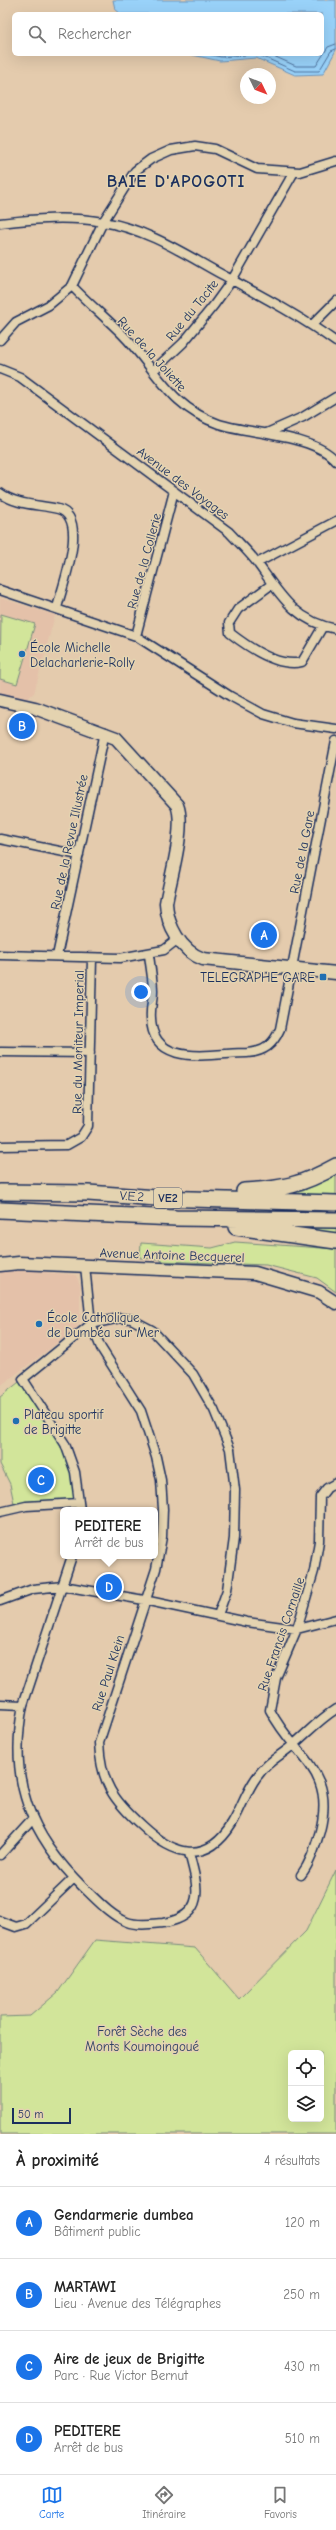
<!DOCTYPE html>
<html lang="fr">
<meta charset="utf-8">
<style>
body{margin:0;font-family:"Comic Neue",sans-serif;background:#f6f6f6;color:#222}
.controls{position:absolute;right:12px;bottom:12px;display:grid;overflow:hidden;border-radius:6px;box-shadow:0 4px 16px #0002}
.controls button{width:36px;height:36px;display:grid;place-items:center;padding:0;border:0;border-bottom:1px solid #e0e0e0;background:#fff;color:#222;font:20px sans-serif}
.compass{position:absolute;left:240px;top:68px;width:36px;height:36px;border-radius:50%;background:#fff;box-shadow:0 4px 16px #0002;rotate:133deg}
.scale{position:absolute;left:12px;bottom:10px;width:59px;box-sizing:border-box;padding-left:4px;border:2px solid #1b2f5e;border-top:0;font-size:11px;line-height:14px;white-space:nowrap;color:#1b2f5e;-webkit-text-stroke:3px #e4d3b0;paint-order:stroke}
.you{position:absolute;left:141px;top:992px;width:14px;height:14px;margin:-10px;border:3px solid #fff;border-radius:50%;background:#1a73e8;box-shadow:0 0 0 6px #1a73e833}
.badge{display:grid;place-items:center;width:26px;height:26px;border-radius:50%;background:#1a73e8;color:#fff;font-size:13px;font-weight:700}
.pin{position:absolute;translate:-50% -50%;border:2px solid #fff;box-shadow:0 1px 4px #0006}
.popup{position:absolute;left:60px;top:1507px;width:98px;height:52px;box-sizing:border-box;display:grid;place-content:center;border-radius:6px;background:#fff;filter:drop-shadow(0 1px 3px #0005);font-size:13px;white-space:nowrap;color:#767676}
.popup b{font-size:15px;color:#222}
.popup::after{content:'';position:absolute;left:50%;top:100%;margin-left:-8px;border:8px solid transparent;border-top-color:#fff}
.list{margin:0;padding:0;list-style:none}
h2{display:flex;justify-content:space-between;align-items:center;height:52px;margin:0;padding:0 16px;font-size:17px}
h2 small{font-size:13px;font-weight:400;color:#767676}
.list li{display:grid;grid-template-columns:26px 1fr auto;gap:12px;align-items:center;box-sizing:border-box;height:72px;padding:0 16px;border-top:1px solid #e0e0e0}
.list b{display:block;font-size:15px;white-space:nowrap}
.list p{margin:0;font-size:13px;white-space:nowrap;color:#767676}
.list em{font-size:13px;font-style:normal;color:#767676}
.icon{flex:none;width:22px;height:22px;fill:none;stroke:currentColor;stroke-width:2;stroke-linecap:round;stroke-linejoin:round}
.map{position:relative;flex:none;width:336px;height:2134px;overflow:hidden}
.search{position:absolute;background:#fff;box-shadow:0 4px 16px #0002;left:12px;right:12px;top:12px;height:44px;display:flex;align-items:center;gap:10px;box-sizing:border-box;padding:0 14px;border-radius:6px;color:#767676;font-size:15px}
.sheet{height:340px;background:#fff}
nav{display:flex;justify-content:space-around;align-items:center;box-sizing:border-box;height:56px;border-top:1px solid #e0e0e0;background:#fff;font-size:11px;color:#767676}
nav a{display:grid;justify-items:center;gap:2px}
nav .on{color:#1a73e8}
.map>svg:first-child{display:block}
.built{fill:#e4c1a9}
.green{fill:#d2e59a;stroke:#768a7c;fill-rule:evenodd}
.water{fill:#99d2f9;stroke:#6791bb}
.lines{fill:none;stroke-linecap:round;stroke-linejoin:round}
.shore{stroke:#4d709c;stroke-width:1}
.street-casing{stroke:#1b2f5e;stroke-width:11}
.secondary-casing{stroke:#1b2f5e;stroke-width:15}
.highway-casing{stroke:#1b2f5e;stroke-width:18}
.street{stroke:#e4d3b0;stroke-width:8}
.secondary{stroke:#e4d3b0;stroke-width:12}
.highway{stroke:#e4d3b0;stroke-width:15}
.poi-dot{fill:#1f6fb2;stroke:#e4d3b0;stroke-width:1.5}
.labels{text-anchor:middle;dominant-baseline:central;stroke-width:3;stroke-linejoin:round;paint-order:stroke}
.shield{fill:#e4d3b0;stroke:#576077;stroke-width:1}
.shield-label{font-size:12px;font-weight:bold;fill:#1b2f5e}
.street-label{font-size:13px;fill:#1b2f5e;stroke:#e4d3b0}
.poi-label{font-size:13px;fill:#1b2f5e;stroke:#e4d3b0;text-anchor:start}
.park-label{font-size:13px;fill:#2d4164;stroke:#e4d3b0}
.district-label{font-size:17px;font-weight:bold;letter-spacing:1px;fill:#1b2f5e;stroke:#e4d3b0}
</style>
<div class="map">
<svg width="336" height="2134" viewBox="0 0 336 2134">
<rect width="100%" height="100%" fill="#e4cbad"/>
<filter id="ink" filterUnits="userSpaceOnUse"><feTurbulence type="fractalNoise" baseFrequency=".025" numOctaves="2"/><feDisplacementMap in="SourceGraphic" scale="8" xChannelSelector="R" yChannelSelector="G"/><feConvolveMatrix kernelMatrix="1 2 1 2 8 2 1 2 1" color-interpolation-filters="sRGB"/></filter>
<g filter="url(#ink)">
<path class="built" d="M0 598 55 615 34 693 24 701 0 696Z
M12 1269 76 1275 80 1285V1319L76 1329 0 1386V1271Z"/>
<path class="green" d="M1 614 35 624 17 684 0 679Z
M336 1173V1199L279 1196 303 1191Z
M294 1227 336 1228V1237L274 1229Z
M235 1242 336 1249V1292L317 1278 266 1265 161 1261V1259L140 1258 141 1243 212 1248Z
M23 1379 65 1444 79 1503 15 1508 10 1484 0 1464V1397Z
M336 1870V2134H0V2017L30 2016 58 1992 95 1940 195 1948 239 1999 306 1931ZM291 2053H321V2119H291Z"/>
<path class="water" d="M113 0H336V50L323 74 295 75 256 58 220 61 188 54H322V14H121L115 9Z"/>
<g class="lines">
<path class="shore" d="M207 54 221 57 257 54 295 71H319L331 51 336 49
M269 54 296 66H316L328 47 336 44"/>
<g class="street-casing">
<path id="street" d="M0 223C35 219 68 216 103 222 147 229 183 253 221 274 260 295 300 316 336 342
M72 286C88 303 106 318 122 334 156 368 169 407 219 424 250 434 315 435 336 461
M312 325 336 301
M0 340 16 322 49 305 72 286 103 222 135 171 151 159 171 150 195 146 215 149 257 169 300 172 336 161
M0 369 20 377 229 532C239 543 250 553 258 564 281 596 295 621 336 629
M153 371 183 343 214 305 232 280 294 172
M267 433 303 417 336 397
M0 493C18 506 38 504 58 509 90 517 62 586 57 608
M257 563 336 521
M272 584 238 609 229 623 230 633C248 647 279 668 302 662L323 626
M0 590 136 636 230 696 263 714 293 723 336 729
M136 636 174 491
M0 839 79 855
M149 954C150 966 153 979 153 991 153 1000 150 1009 151 1018 152 1069 213 1053 247 1053 264 1052 273 1045 280 1029L336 741
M0 955 120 958 164 950 178 939
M57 956 105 732
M0 1052 90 1053
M0 1146 67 1145 81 1137 88 1126 92 958
M85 1266 91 1324 101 1348 141 1411 156 1457 161 1480 163 1509 162 1537 156 1569 99 1743C101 1783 113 1800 142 1826 173 1855 206 1866 232 1824 241 1809 246 1792 256 1778 268 1761 279 1757 294 1744 308 1732 320 1719 336 1709
M80 1510 75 1472 65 1444 23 1379 91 1324 120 1318 131 1319 152 1330 193 1374 214 1410 230 1449 235 1490 234 1538 227 1590 218 1615
M0 1512 26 1506 79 1503
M72 1556 23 1705C8 1781 30 1835 84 1888 97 1900 110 1915 127 1922 137 1926 152 1924 163 1923 207 1916 198 1886 189 1853
M0 1601 33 1589 63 1586 144 1600 247 1622 297 1629 336 1619
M0 1704 23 1705
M0 1855 32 1820
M301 1875C311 1862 315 1847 320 1831 336 1769 295 1759 270 1710L276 1678 297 1629 314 1571 319 1541 320 1497 327 1488 336 1483
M0 1921 16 1927 26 1924 74 1878"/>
</g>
<g class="secondary-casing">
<path id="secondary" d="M0 700 35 708 116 738 177 805C186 827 170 879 166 903 167 926 181 951 203 959L336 973
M0 1265 19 1263 255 1273 319 1292 336 1303"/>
</g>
<g class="highway-casing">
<path id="highway" d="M244 1191C283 1189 302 1185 336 1166
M0 1192 88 1193 157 1198 336 1203
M0 1210 176 1218 336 1220
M236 1227 336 1241"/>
</g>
<use href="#street" class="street"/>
<use href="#secondary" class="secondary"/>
<use href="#highway" class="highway"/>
</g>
</g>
<g class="poi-dot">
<circle cx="22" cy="654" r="4"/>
<rect x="319" y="973" width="8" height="8" rx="2"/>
<circle cx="39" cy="1324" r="4"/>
<circle cx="16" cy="1421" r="4"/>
</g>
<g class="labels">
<rect class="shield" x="154" y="1188" width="28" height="20" rx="3"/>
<g class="shield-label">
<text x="168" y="1198">VE2</text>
</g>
<g class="street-label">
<text transform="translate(192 310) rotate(-51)">Rue du Tacite</text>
<text transform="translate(152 354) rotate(48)">Rue de la Joliette</text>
<text transform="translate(183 483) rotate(37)">Avenue des Voyages</text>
<text transform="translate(144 561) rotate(-75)">Rue de la Collerie</text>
<text transform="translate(69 842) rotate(-78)">Rue de la Revue Illustrée</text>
<text transform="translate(302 852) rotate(-79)">Rue de la Gare</text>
<text transform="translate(78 1042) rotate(-89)">Rue du Moniteur Imperial</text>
<text transform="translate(132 1196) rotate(4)">V.E.2</text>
<text transform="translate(172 1255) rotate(2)">Avenue Antoine Becquerel</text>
<text transform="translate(281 1634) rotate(-71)">Rue Francis Cornaille</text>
<text transform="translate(108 1673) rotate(-72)">Rue Paul Klein</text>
</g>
<g class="poi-label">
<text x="30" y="647">École Michelle<tspan x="30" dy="15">Delacharlerie-Rolly</tspan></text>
<text x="315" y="977" text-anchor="end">TELEGRAPHE GARE</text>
<text x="47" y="1317">École Catholique<tspan x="47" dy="15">de Dumbéa sur Mer</tspan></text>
<text x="24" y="1414">Plateau sportif<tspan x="24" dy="15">de Brigitte</tspan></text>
</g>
<g class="park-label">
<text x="142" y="2031">Forêt Sèche des<tspan x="142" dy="15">Monts Koumoingoué</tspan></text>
</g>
<g class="district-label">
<text x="176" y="181">BAIE D'APOGOTI</text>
</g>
</g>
</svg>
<div class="controls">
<button><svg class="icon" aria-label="locate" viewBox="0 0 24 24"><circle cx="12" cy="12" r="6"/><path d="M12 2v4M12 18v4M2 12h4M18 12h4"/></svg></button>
<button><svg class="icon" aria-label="layers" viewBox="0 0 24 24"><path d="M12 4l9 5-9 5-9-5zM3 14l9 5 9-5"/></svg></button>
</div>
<svg class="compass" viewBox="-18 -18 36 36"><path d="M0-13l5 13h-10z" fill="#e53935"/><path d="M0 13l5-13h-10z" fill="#767676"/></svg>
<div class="scale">50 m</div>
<div class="you"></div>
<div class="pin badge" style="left:264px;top:935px">A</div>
<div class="pin badge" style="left:22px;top:726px">B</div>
<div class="pin badge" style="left:41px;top:1480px">C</div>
<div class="pin badge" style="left:109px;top:1587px">D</div>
<div class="popup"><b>PEDITERE</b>Arrêt de bus</div>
<div class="search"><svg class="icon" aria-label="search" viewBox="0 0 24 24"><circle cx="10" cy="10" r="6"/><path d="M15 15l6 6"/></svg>Rechercher</div>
</div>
<section class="sheet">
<h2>À proximité<small>4 résultats</small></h2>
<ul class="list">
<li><span class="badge">A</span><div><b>Gendarmerie dumbea</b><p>Bâtiment public</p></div><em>120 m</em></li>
<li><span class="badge">B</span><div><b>MARTAWI</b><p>Lieu · Avenue des Télégraphes</p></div><em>250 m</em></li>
<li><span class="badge">C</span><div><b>Aire de jeux de Brigitte</b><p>Parc · Rue Victor Bernut</p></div><em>430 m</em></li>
<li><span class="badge">D</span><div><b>PEDITERE</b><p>Arrêt de bus</p></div><em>510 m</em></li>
</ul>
</section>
<nav>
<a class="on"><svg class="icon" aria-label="map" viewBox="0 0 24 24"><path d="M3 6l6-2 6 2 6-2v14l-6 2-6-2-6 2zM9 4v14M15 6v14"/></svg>Carte</a>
<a><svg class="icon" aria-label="directions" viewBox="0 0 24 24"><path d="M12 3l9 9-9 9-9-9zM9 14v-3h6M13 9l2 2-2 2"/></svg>Itinéraire</a>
<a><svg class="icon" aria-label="saved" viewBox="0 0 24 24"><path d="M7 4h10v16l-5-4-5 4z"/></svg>Favoris</a>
</nav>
